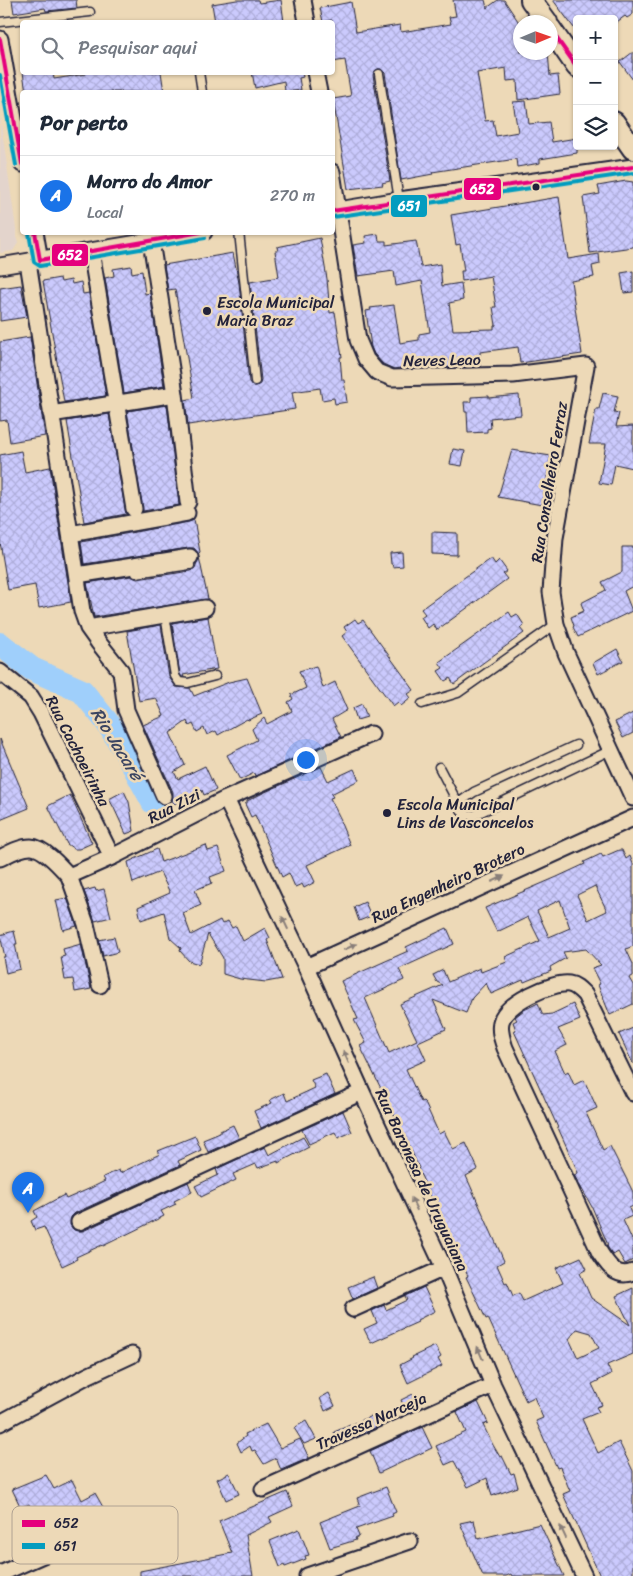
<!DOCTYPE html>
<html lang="pt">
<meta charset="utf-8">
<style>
body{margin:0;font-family:Sriracha,sans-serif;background:#f6f6f7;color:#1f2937}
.controls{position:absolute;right:15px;top:15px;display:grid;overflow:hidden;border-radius:5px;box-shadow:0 1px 4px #0004}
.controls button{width:45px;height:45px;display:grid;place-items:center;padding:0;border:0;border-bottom:1px solid #e0e1e3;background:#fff;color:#1f2937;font:25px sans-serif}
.compass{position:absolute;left:513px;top:15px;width:45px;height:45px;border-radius:50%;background:#fff;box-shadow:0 1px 4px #0004;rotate:88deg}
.you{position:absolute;left:305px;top:759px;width:18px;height:18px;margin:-12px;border:4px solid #fff;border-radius:50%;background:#1a73e8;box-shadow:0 0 0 8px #1a73e833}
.badge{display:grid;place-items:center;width:32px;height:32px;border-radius:50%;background:#1a73e8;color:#fff;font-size:16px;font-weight:700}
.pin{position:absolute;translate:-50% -41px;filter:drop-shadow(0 1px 2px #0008)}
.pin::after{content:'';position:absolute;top:26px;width:18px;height:15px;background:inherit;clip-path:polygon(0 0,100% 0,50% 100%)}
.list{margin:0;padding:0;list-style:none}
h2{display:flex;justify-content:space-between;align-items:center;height:65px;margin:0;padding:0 20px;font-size:21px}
h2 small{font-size:16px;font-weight:400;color:#747a83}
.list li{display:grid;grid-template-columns:32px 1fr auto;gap:15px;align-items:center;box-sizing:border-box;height:80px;padding:0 20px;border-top:1px solid #e0e1e3}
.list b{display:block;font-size:19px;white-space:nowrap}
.list p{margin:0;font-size:16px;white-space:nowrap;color:#747a83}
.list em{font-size:16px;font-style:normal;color:#747a83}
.icon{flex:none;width:28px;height:28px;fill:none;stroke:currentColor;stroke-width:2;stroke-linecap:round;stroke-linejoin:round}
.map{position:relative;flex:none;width:633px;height:1576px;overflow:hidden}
.search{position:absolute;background:#fff;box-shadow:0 1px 4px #0004;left:20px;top:20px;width:315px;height:55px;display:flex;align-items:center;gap:12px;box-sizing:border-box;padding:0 18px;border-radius:5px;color:#747a83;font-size:19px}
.panel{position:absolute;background:#fff;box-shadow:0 1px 4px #0004;left:20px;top:90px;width:315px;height:145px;border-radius:5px}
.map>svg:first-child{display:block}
.built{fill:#e3d4cc}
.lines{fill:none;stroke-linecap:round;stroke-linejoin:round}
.river{stroke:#9fcffb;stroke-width:24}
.building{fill:url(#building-cross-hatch);stroke:#22223b;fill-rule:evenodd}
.lane-casing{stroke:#22223b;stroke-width:11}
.street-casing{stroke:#22223b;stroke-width:19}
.secondary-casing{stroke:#22223b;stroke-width:24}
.lane{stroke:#edd9b7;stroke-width:8}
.street{stroke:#edd9b7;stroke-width:15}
.secondary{stroke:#edd9b7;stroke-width:20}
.bus-1-casing{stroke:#edd9b7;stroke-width:8}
.bus-2-casing{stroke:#edd9b7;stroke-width:8}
.bus-1{stroke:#e5007d;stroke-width:4}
.bus-2{stroke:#039cbf;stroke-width:4}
.oneway{fill:#887e79}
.bus-dot{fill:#22223b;stroke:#edd9b7;stroke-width:2}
.labels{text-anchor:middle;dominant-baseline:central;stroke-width:5;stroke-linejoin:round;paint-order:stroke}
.poi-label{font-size:16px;fill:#22223b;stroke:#edd9b7;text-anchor:start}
.street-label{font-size:16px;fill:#22223b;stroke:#edd9b7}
.water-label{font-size:18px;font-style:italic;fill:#3b4561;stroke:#edd9b7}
.key{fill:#edd9b7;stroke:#b0a292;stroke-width:1}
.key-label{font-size:14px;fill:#22223b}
.line-badge{stroke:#edd9b7;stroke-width:2}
.badge-label{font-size:14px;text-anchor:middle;font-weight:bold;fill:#fff}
</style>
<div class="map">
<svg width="633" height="1576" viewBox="0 0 633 1576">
<defs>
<pattern id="building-cross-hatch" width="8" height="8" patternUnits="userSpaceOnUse" patternTransform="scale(1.25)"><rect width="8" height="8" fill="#cbcafd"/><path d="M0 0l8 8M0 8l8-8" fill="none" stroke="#aeadda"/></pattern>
</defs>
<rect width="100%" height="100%" fill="#edd9b7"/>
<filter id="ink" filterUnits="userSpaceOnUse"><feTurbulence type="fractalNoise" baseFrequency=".02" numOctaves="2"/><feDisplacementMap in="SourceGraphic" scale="10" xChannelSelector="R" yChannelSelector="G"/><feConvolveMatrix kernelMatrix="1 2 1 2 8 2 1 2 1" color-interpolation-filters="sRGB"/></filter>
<g filter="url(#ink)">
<path class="built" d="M0 116 18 243 13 251 0 253Z"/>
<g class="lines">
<path class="river" d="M0 644 32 669 82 691 107 722 126 752 153 802"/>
</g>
<path class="building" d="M12 0H76L77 8 46 11 45 8 14 13Z
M237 0H258L259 3 281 0 284 22H215L212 4Z
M453 0H485L487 8 498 0H504L520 24V52H548L550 76 558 75 560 94 518 100 517 80 507 81 506 68 477 73 485 121 493 120 496 136 518 132 513 102 526 101 529 124 549 122 552 142 577 138V153L540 159V163L517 167 516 159 432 172 433 174 401 180 385 73 381 69H378L374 72 373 75 390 181 382 183 383 185 348 189 333 99 351 96 345 60 332 62V20L323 22 320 8 351 2 356 32 400 25 401 32 451 24 449 17 456 16Z
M553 0H633V14L627 18 625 16 614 24V19H577V32Z
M633 52V80L620 62Z
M23 72H53L54 79 86 74V72H161L164 92H26Z
M252 72H302L303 77 299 78 301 90 285 92 284 81 255 88Z
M626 181 633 182V247L590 253 583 197 600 194 598 186Z
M559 197 568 259 599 254 600 264 592 266 594 277 571 281 582 354 520 363 518 347 480 352V366L425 368V364L394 369 383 364 374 354 371 347 366 311 371 310 370 308 394 305 400 343 419 340V334L430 332 422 281 396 286 394 271 358 276 353 245 366 243 365 236 378 234 379 241H386V245L416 241 421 267 440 264 442 286 461 283 463 300 449 303 453 330 494 329V326L496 325 493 307H496L491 276 462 281 461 271H464L460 244 456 245 451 215Z
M320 238 327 279 330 313 335 312 342 357H340L342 380H344L347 402 335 404 334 398 322 400 320 388 292 392 295 409 188 425 185 400 194 398 175 289 168 290 164 265 233 253 239 283 249 382 252 386H256L260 384 261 380 250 282 279 277 275 251H278L277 247Z
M131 266 132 273 142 271 145 294 150 293 164 386 124 393 105 278 114 276 113 269Z
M633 271V292L624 293 621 273Z
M60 278 61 282 71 280 72 284 81 282 83 294 89 293 106 396 64 402 43 281Z
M21 285 27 317 0 321V288Z
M30 337 45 436 10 442 7 420 0 421V342Z
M603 393 618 396 614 412 619 413 616 427 633 426V468L615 464 611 485 599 483 606 444H589L596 409H599Z
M519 395 521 415 490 418 491 428 487 429V432L468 433 467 412H465L464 402H471V397L489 396V398Z
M167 405 179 505 143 511 127 411Z
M109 414 126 514 84 522 67 421Z
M453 449 465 451 462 466 450 464Z
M512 450 551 456 542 505 498 497Z
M21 451 25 472 50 467 71 602 39 608 35 585 8 590 0 542V455Z
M194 520 200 552 198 554 194 548H189L84 564 81 542 189 522Z
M432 532 457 533V555L432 554Z
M622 547H633V586L624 591 632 611 578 637 573 627 574 626 571 617 584 611 581 603 606 590 602 582 622 572Z
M402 552 403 566 393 567 392 564H391L390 553Z
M199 557 208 599 94 617 87 583 131 576 137 579 191 571 195 568Z
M491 558 495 564 499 560 507 571 503 574 507 579 437 630 433 624 428 628 421 617 425 614 421 609Z
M509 612 512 617 517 614 524 625 520 628 524 633 454 684 450 678 445 681 438 671 443 668 439 662Z
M208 617 217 669 183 675 184 677H182L180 674 172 623Z
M355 619 358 623 363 620 414 690 408 694 411 698 401 706 398 702 393 706 342 636 347 632 344 627Z
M161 625 169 677 176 687 190 688 194 696 229 682 247 678 262 714 248 720 247 719 218 735 216 731 207 735 204 728 197 732 193 724 189 726 187 721 170 733 185 765 174 772 178 779 205 766 216 790 204 795 202 790 174 804 172 800 173 792 143 725 164 716 156 698 139 701 127 631Z
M617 649 623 661 598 674 593 663Z
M316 666 323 688 335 682 347 710 332 719 341 737 255 776 254 773 240 780 227 755 257 740 252 729 264 718 267 724 292 711 288 702 293 699 291 695 306 688 299 671Z
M362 704 367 717 357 720 353 708Z
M633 713V733L623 738 615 722Z
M0 739 29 808 0 820Z
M321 767 328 781 354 769 359 780 331 794 333 797 330 798 341 820 340 821 350 845 307 865 315 882 304 888 302 884 295 887 289 873 282 877 255 815 251 817 245 804 247 803V801L263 793Z
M124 791 129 802 134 831 126 834 114 808 109 799Z
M70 795 92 843 79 849H74L67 844 48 806Z
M206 845 208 851 218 848 226 871 210 877 212 883 195 890 201 905 183 913 191 935 220 920 222 924 228 921 232 928 236 926 243 941 265 928 270 938 267 940 282 979 266 982 240 979 223 974V958L208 934 199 964 189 961 180 951 181 948 170 938 164 912 141 920 138 907 170 893 160 872 133 883 128 862 157 849 161 862Z
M619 850H622L626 859 630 856 633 864V946L626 949 633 964V976L629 978 633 985V1004L610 1015 598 985 600 984 592 968 601 965 586 949 563 952 566 958 550 967 551 971 524 982 523 980 491 994 486 983 472 998 466 1013 433 1000 446 1029 418 1042 426 1060 406 1069 421 1102 423 1101 425 1103 439 1134 444 1131 453 1149 466 1143 478 1169 466 1176 504 1261 497 1265 505 1283 507 1282 513 1296 519 1293 523 1301 563 1283 556 1268 581 1257 587 1269 580 1273 591 1298 630 1325 616 1296 633 1288V1354L607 1365 611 1374 592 1384 602 1405 596 1407 599 1412 582 1419 598 1453 619 1442 633 1471V1576H600L563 1494 570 1491 560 1467 557 1468 536 1421 543 1418 534 1397 526 1401 488 1318 486 1319 469 1283 466 1277 468 1276 418 1169 419 1168 406 1139 360 1046 366 1043 354 1020 358 1019 341 981 408 951 406 947 447 928 454 944 399 969 404 980 365 998 389 1053 417 1040 400 1004 443 985 437 982 433 975 443 970 448 982 480 968 481 972 507 962 505 957 540 941 528 917 497 932 485 908 557 877 585 864 584 862 601 854 603 857ZM595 886 607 911 588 920 577 895ZM560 900 570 928 549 937 537 911ZM577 1329 591 1333 599 1348 578 1358 569 1339Z
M95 888 96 891 104 889 111 917 95 921 84 891Z
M67 898 77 926 63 930 56 900Z
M365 902 371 916 359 921 354 907Z
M14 931 17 944H15L20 969 6 973 3 957H5L0 935Z
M114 937 118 952 103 956 99 940Z
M81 944 91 989 75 992 73 979 65 980 61 957 65 956 63 949Z
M538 1003 543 1015 552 1014 573 1004 580 1020 558 1029 567 1045 555 1051 565 1073 568 1071 574 1085 584 1080 597 1108 586 1113 603 1150 610 1146 633 1192V1206L629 1208 632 1216 623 1220 633 1242V1260L625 1264 618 1252 613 1255 608 1248 607 1245H608L592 1207 574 1175 578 1173 574 1163 514 1031 516 1030 513 1022 517 1020 515 1017 524 1010Z
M633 1028V1064L619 1034Z
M326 1074 335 1094 261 1128 254 1111 272 1103 270 1100 284 1093 287 1101 315 1088 311 1080Z
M343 1111 352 1132 338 1138 335 1132 309 1144 302 1130Z
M233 1125 239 1138 208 1152 203 1140 220 1133V1131Z
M195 1136 201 1150 178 1161 180 1165 75 1213 71 1217 70 1225 74 1230 83 1231 188 1182 192 1192 174 1201 176 1204 161 1211 164 1216 103 1246 102 1245 76 1257 77 1259 62 1266 44 1227 35 1230 31 1221 37 1217 34 1211 64 1195 66 1199 91 1188 105 1181 103 1177 119 1170 120 1173 160 1154 158 1151Z
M303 1137 309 1147 278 1163V1161L258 1168 256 1164 233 1174 236 1180 201 1197 195 1186 218 1175 216 1169 265 1147 269 1155Z
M373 1277 377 1288 353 1299 348 1287Z
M424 1287 435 1311 417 1320 418 1322 371 1343 364 1329 377 1323 372 1311 384 1305 386 1310 407 1300 405 1296Z
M435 1346 441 1357 438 1359 442 1366 408 1383 400 1365 413 1358 412 1357Z
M329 1393 335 1406 325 1411 320 1398Z
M413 1394 419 1408 407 1414 401 1400Z
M478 1402 488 1423 483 1425 493 1445 500 1457 502 1456 511 1474 514 1473 518 1487 492 1496 487 1478 468 1487 454 1461 445 1465 436 1446 466 1432 457 1412Z
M376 1414 381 1425 339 1444 334 1432Z
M306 1421 316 1439 304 1444 294 1428Z
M266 1424 280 1448 300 1439 309 1458 281 1470 276 1458 264 1464 255 1450 252 1451 250 1446 241 1452 237 1443 246 1436 245 1434Z
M422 1427 432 1448 379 1473 370 1451Z
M229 1473 239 1494 226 1500 217 1479Z
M46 1475 54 1489 72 1480 82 1500 95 1493 108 1516 97 1521 95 1517 73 1529 74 1531 64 1536 63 1534 25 1553 16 1533 39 1521 29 1504 21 1508 12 1489Z
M386 1487 396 1512 392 1514 393 1516 356 1529 359 1536 355 1538 356 1540 330 1548 320 1522 360 1506 357 1498Z
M287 1492 293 1506 269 1517 272 1522 246 1535 253 1576H140V1571L232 1553 219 1521Z
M474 1520 478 1539 540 1524 564 1576H512L511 1574 506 1576H483L460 1523Z
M299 1529 309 1555 305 1556 306 1559 285 1567 284 1565 280 1567 270 1541Z"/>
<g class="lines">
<g class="lane-casing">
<path id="lane" d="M0 22 90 12
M199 72 202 92
M379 74 399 200
M239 232 255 381
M136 573 190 565
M165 615 175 676 179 682 188 683 215 676
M422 704 458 693 556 624
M439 767 464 815H475L611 750
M457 804 474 792 576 745"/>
</g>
<g class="street-casing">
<path id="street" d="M303 0 307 22
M0 39 22 164
M315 72 319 92
M332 172 358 340 366 359 377 372 392 378 513 375 586 366 555 538 551 592 556 624 566 653 633 798
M332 211 399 200 633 167
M35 232 40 260
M151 241 175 394 188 502
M91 251 134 509
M28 262 82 611 88 628 98 642 121 671 126 710 164 796
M0 266 204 232
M51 414 175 394
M70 534 187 513
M77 575 190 557
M88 628 205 608
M0 672 31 697 41 713 112 857
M226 799 306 967 362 1092 444 1268 493 1385 584 1576
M0 858C10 853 20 847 31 847 43 847 61 867 69 876L112 857 226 799 371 734
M69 876 86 924 100 985
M306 967 633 818
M633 1093 585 995C580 990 576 985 569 984 552 982 505 1003 501 1022 499 1031 502 1039 505 1048L600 1253C608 1265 616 1279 633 1272
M79 1222 362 1092
M353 1309 444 1268
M0 1423 87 1376 132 1355
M263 1489 493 1385
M0 1574 93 1533
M307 1576 410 1541"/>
</g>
<g class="secondary-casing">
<path id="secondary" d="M531 0 547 22
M550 28 577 67
M614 122 633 149"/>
</g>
<use href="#lane" class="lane"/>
<use href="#street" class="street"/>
<use href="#secondary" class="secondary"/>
<g class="bus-1-casing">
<path id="bus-1" d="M550 29 577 67
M0 39 22 164
M332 211 633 167
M35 232 40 260 201 232"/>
</g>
<g class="bus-2-casing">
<path id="bus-2" d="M0 75 16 165
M333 217 633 173
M29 233 34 262 40 266 205 238"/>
</g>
<use href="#bus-1" class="bus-1"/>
<use href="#bus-2" class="bus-2"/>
</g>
<defs><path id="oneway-solid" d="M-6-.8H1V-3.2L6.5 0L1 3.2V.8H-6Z" transform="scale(1.25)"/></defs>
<g class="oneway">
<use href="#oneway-solid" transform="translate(498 879) rotate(-25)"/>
<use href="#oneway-solid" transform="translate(285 923) rotate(-115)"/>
<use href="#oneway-solid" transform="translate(350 947) rotate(-25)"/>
<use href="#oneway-solid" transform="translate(346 1057) rotate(-114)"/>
<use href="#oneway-solid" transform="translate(414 1204) rotate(-115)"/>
<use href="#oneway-solid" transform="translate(480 1353) rotate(-113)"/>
<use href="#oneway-solid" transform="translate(563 1532) rotate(-115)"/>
</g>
</g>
<g class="bus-dot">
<circle cx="536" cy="187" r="4.5"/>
<circle cx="207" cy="311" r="5"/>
<circle cx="387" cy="813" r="5"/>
</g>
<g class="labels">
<g class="poi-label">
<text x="217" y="302">Escola Municipal<tspan x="217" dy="18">Maria Braz</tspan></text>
<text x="397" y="804">Escola Municipal<tspan x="397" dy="18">Lins de Vasconcelos</tspan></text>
</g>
<g class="street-label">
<text transform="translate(442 360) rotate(-1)">Neves Leao</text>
<text transform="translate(549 482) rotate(-81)">Rua Conselheiro Ferraz</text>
<text transform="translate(78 751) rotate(63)">Rua Cachoeirinha</text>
<text transform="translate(174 806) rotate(-27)">Rua Zizi</text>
<text transform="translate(448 883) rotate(-25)">Rua Engenheiro Brotero</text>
<text transform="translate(422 1180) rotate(65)">Rua Baronesa de Uruguaiana</text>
<text transform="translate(371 1421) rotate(-24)">Travessa Narceja</text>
</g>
<g class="water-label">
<text transform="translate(117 744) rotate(58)">Rio Jacaré</text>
</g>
</g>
<rect x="12" y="1506" width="166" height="58" rx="8" class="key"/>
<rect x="22" y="1520" width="23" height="7" fill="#e5007d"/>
<rect x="22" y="1543" width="23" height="6" fill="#039cbf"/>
<g class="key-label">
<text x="54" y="1528">652</text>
<text x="54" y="1551">651</text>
</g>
<g class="line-badge">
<rect x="463" y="177" width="39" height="24" rx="5" fill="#e5007d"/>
<rect x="390" y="194" width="38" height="24" rx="5" fill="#039cbf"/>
<rect x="51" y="243" width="38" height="24" rx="5" fill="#e5007d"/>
</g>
<g class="badge-label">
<text x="482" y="194">652</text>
<text x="409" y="211">651</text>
<text x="70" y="260">652</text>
</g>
</svg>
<div class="controls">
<button>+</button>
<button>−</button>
<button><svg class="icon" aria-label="layers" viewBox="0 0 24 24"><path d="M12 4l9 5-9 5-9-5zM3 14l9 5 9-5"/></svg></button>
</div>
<svg class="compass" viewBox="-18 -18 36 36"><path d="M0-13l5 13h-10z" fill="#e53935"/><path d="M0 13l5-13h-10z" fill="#747a83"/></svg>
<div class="you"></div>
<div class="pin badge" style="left:28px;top:1213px">A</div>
<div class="search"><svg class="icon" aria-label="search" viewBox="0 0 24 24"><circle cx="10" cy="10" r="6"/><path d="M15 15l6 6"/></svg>Pesquisar aqui</div>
<section class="panel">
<h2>Por perto<small></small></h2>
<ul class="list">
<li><span class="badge">A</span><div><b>Morro do Amor</b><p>Local</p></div><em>270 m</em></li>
</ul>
</section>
</div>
